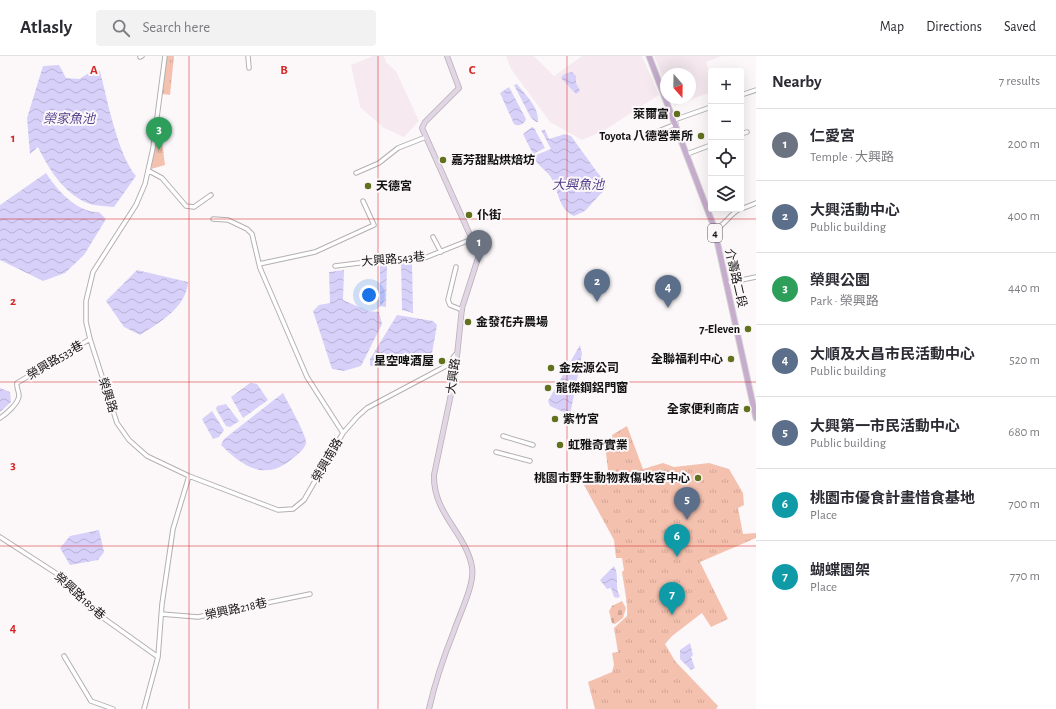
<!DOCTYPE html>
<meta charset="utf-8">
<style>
body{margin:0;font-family:"Alegreya Sans","Noto Sans TC",sans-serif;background:#f2f2f3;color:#2b2b33}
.controls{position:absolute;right:12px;top:12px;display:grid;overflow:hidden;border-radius:4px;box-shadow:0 4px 16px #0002}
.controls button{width:36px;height:36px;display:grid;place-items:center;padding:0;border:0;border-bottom:1px solid #e1e1e2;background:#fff;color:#2b2b33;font:20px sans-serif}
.compass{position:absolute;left:660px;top:12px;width:36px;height:36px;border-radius:50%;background:#fff;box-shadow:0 4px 16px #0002;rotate:160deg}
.you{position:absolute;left:369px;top:239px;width:14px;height:14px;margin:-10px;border:3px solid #fff;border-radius:50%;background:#1a73e8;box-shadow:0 0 0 6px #1a73e833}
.badge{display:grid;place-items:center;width:26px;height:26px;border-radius:50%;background:#61711d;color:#fff;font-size:13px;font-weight:700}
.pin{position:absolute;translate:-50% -33px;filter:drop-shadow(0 1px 2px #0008)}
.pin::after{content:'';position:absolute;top:21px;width:14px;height:12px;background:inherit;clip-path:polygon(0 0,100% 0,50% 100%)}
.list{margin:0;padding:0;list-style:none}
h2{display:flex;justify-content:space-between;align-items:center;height:52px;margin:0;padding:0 16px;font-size:17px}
h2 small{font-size:13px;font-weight:400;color:#7c7c81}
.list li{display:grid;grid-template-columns:26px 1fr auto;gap:12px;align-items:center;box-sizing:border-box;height:72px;padding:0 16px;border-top:1px solid #e1e1e2}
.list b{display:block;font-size:15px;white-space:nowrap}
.list p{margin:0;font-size:13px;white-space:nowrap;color:#7c7c81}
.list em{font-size:13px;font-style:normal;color:#7c7c81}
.icon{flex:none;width:22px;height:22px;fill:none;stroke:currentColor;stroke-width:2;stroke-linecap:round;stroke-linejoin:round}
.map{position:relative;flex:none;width:756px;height:653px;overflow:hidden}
header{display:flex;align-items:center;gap:24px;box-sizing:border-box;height:56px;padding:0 20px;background:#fff;border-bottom:1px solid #e1e1e2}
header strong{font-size:19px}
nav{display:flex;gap:22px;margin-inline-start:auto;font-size:14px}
.search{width:280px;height:36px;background:#f2f2f3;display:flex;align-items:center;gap:10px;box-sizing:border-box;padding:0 14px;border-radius:4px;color:#7c7c81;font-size:15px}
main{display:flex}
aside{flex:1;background:#fff}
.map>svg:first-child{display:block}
.built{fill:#f6eaf0}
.cemetery{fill:url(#cemetery-stones)}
.park{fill:url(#park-tufts)}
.water{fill:url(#water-waves)}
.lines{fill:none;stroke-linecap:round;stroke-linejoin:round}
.street-casing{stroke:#b4b0b2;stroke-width:5.5}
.secondary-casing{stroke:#b4b0b2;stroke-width:6}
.primary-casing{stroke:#d5d4d4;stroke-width:7}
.street{stroke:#fff;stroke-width:3.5}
.secondary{stroke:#e2d5e6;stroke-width:4.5}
.primary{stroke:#c6accd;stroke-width:5}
.grid{fill:none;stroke:#d62828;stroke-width:1;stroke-opacity:0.55}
.poi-dot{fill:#61711d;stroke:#fcf8fa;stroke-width:1.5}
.labels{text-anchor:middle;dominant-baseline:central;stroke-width:4;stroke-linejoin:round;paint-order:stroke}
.shield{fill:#fcf8fa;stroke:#595758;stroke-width:1}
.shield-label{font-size:11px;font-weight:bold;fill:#131212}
.poi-label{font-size:12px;font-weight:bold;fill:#131212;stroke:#fcf8fa;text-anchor:start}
.street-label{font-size:12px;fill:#131212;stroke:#fcf8fa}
.water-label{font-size:13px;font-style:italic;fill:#543f8c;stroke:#fcf8fa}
.grid-label{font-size:13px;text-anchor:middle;font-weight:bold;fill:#d62828;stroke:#fcf8fa;stroke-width:4;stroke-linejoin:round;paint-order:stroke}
</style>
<header>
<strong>Atlasly</strong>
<div class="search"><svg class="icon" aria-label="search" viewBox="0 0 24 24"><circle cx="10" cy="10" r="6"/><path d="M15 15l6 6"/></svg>Search here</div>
<nav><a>Map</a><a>Directions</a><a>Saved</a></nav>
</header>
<main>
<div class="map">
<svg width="756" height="653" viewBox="0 0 756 653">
<defs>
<pattern id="cemetery-stones" width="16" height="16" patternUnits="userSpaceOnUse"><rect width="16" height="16" fill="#f4c1af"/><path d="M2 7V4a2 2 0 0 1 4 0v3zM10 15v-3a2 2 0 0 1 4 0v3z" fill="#d0a596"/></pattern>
<pattern id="park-tufts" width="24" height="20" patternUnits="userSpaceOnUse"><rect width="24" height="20" fill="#f4c1af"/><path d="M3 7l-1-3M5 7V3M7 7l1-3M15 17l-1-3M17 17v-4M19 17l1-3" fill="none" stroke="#d0a596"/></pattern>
<pattern id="water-waves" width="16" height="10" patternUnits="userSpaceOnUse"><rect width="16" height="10" fill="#d7d0f9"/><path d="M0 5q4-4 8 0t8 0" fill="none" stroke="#b8b2d4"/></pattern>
</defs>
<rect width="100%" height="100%" fill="#fcf8fa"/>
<path class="built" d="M373 0H384L386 6 396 15 419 65 404 81 384 72 360 51 351 9Z
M506 0H534L554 20 582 0H642L659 39 605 74 582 84 550 66 511 13Z
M654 0H722L706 6 711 20V36L674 50 671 42H690V18H666V29Z"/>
<path class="cemetery" d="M622 545 626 552 623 562 615 568 612 567 609 555 612 550Z"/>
<path class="park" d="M166 0H174L170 39 162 38Z
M156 77 161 78 165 109 151 113Z
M627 370 643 413 663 407 674 411 709 407 729 413 743 437 744 449 738 452 743 478 756 477V482L700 506 728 563 711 571 702 557 672 580 665 588 675 605 718 650 716 653H595L588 626 612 616 614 609 612 597 618 596 614 572 627 560C628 546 624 531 622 516L624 514 622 502H616L614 484 584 429 608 414 606 397 614 391 612 379Z"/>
<path class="water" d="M59 9 66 22 79 23 92 15H100C107 43 118 99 136 120L114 151C107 150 97 150 90 148 65 139 49 114 38 91L30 98 27 62 43 10Z
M572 16 576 20V27L580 35 576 38 561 22 564 18Z
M517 28C525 39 539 50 538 66H536L531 62 514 29Z
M509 31 526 63C525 68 518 71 514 68L500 37Z
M532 71 534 72 545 92 533 98 523 78Z
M541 74H545L549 83 565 78 571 80 597 116 606 126V132L585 155 574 160C557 152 559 133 550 120 545 113 536 109 534 100L551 93Z
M46 117C57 134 77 157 99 156L106 163 84 199 65 217 43 225 0 204V149Z
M401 206H412L413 257 402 254Z
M387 208 386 251 380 250V210Z
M137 214 188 226C186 252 159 267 140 279L124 271 106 245Z
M344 214 343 244 368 255 379 256 382 268 361 310 344 315 332 313 313 255 319 249 330 247 329 216Z
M397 259 433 265 437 269 431 303 370 310V303Z
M580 289 582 298 570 359 550 350 548 345Z
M250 327 257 328 268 344 243 362 231 341Z
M0 332 10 336 11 346 0 356Z
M283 337C287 345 308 382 306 387 305 393 297 399 292 403 265 426 242 410 221 389L224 383Z
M226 348 239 365 230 371 226 370 216 353 217 350Z
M212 355 224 374 219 381 213 383 202 363Z
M99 474 104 496 98 504 70 509 60 492 70 480Z
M614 510C620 520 614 531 620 540L618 542 614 541 611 532 607 533 600 524Z
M690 587 693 599 691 601 695 612 691 614 680 603V594Z"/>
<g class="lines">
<g class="street-casing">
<path id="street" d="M165 0 153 92 145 128 136 149 93 216 86 245V266L90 283 117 367 129 384 147 400 189 420 278 454 293 453 304 444 343 377 357 361 367 352 446 310 456 298
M248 0 249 12
M140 1 142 0
M741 39 756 34
M674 64 711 51
M656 76 676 68
M741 78 747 76
M687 98 711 89
M149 115 162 122 186 150 194 151 211 139
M356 117 379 107 398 92 426 81
M741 153 756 147
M213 163 228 164 247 173 252 178 260 212 307 321 343 377
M714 174C726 169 729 158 740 153
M433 181 441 196
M259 208 315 196 374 169 363 145
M335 210 399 202 422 203 472 183
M456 211 448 244 450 249 462 254
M727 227 756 221
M0 362C6 358 18 348 19 340 19 335 16 331 17 327L90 283
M503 380 533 389
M496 396 530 405
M0 481 65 523 91 552 102 561 158 601
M161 558 198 561 310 538
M64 600 91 645 113 653
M144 653 158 601 162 548 173 473 189 420"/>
</g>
<g class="secondary-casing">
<path id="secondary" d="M429 653C435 626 444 600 454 575 460 557 475 528 472 511 466 477 433 458 434 419L455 319 462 252 479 199 422 72 425 66 459 32 447 0"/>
</g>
<g class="primary-casing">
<path id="primary" d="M649 0 714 171 756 362"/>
</g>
<use href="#street" class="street"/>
<use href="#secondary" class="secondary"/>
<use href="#primary" class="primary"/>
</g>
<path class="grid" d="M189 0V653M378 0V653M567 0V653M0 163H756M0 326H756M0 490H756"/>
<g class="poi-dot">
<circle cx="677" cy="58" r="4"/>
<circle cx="701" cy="80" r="4"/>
<circle cx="443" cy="104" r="4"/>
<circle cx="368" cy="130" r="4"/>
<circle cx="469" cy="159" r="4"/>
<circle cx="468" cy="266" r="4"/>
<circle cx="748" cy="273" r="4"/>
<circle cx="731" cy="303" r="4"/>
<circle cx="442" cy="305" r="4"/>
<circle cx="551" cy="312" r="4"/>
<circle cx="548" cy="332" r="4"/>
<circle cx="747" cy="353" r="4"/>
<circle cx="555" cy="363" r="4"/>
<circle cx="560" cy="389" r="4"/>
<circle cx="698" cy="422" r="4"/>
</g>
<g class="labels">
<rect class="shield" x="708" y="168" width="14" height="18" rx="3"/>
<g class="shield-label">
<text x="715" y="177">4</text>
</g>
<g class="poi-label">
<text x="669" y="58" text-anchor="end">萊爾富</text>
<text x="693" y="80" text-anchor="end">Toyota 八德營業所</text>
<text x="451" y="104">嘉芳甜點烘焙坊</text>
<text x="376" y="130">天德宮</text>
<text x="477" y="159">仆街</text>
<text x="476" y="266">金發花卉農場</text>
<text x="740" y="273" text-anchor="end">7-Eleven</text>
<text x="723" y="303" text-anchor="end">全聯福利中心</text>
<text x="434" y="305" text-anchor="end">星空啤酒屋</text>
<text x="559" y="312">金宏源公司</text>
<text x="556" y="332">龍傑鋼鋁門窗</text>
<text x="739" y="353" text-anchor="end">全家便利商店</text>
<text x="563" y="363">紫竹宮</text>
<text x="568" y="389">虹雅奇實業</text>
<text x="690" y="422" text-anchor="end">桃園市野生動物救傷收容中心</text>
</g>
<g class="street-label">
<text transform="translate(393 203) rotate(-5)">大興路543巷</text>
<text transform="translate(736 222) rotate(77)">介壽路二段</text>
<text transform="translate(55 304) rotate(-31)">榮興路533巷</text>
<text transform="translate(453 320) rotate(-82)">大興路</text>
<text transform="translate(108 339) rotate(72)">榮興路</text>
<text transform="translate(327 404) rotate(-60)">榮興南路</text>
<text transform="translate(80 540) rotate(42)">榮興路189巷</text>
<text transform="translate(236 553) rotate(-12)">榮興路218巷</text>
</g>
<g class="water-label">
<text x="69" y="63">榮家魚池</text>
<text x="578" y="129">大興魚池</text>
</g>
</g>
<g class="grid-label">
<text x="94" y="18">A</text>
<text x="284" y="18">B</text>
<text x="472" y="18">C</text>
<text x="13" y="86">1</text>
<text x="13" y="249">2</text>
<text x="13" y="413">3</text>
<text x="13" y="576">4</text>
</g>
</svg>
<div class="controls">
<button>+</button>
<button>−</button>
<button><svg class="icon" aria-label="locate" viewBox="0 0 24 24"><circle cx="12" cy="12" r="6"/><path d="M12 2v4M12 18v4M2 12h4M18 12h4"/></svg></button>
<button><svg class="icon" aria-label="layers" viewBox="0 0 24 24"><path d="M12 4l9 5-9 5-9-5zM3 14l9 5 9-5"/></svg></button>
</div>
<svg class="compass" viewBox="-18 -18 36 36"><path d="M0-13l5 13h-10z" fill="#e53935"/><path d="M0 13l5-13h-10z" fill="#7c7c81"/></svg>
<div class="you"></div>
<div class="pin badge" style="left:479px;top:207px;background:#6b7280">1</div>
<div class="pin badge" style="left:597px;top:246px;background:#5c6f8a">2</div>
<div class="pin badge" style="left:159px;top:94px;background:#2e9e5b">3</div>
<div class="pin badge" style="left:668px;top:252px;background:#5c6f8a">4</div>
<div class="pin badge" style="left:687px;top:464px;background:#5c6f8a">5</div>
<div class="pin badge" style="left:677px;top:501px;background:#0f9aa8">6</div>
<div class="pin badge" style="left:672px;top:559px;background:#0f9aa8">7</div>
</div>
<aside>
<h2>Nearby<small>7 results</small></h2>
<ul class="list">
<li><span class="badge" style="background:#6b7280">1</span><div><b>仁愛宮</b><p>Temple · 大興路</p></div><em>200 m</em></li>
<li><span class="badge" style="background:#5c6f8a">2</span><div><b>大興活動中心</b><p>Public building</p></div><em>400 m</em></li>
<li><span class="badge" style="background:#2e9e5b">3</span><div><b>榮興公園</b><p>Park · 榮興路</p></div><em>440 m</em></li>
<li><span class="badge" style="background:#5c6f8a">4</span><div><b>大順及大昌市民活動中心</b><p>Public building</p></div><em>520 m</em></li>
<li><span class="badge" style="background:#5c6f8a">5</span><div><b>大興第一市民活動中心</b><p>Public building</p></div><em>680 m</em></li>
<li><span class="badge" style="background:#0f9aa8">6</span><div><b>桃園市優食計畫惜食基地</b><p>Place</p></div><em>700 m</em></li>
<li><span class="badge" style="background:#0f9aa8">7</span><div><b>蝴蝶園架</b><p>Place</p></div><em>770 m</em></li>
</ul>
</aside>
</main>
